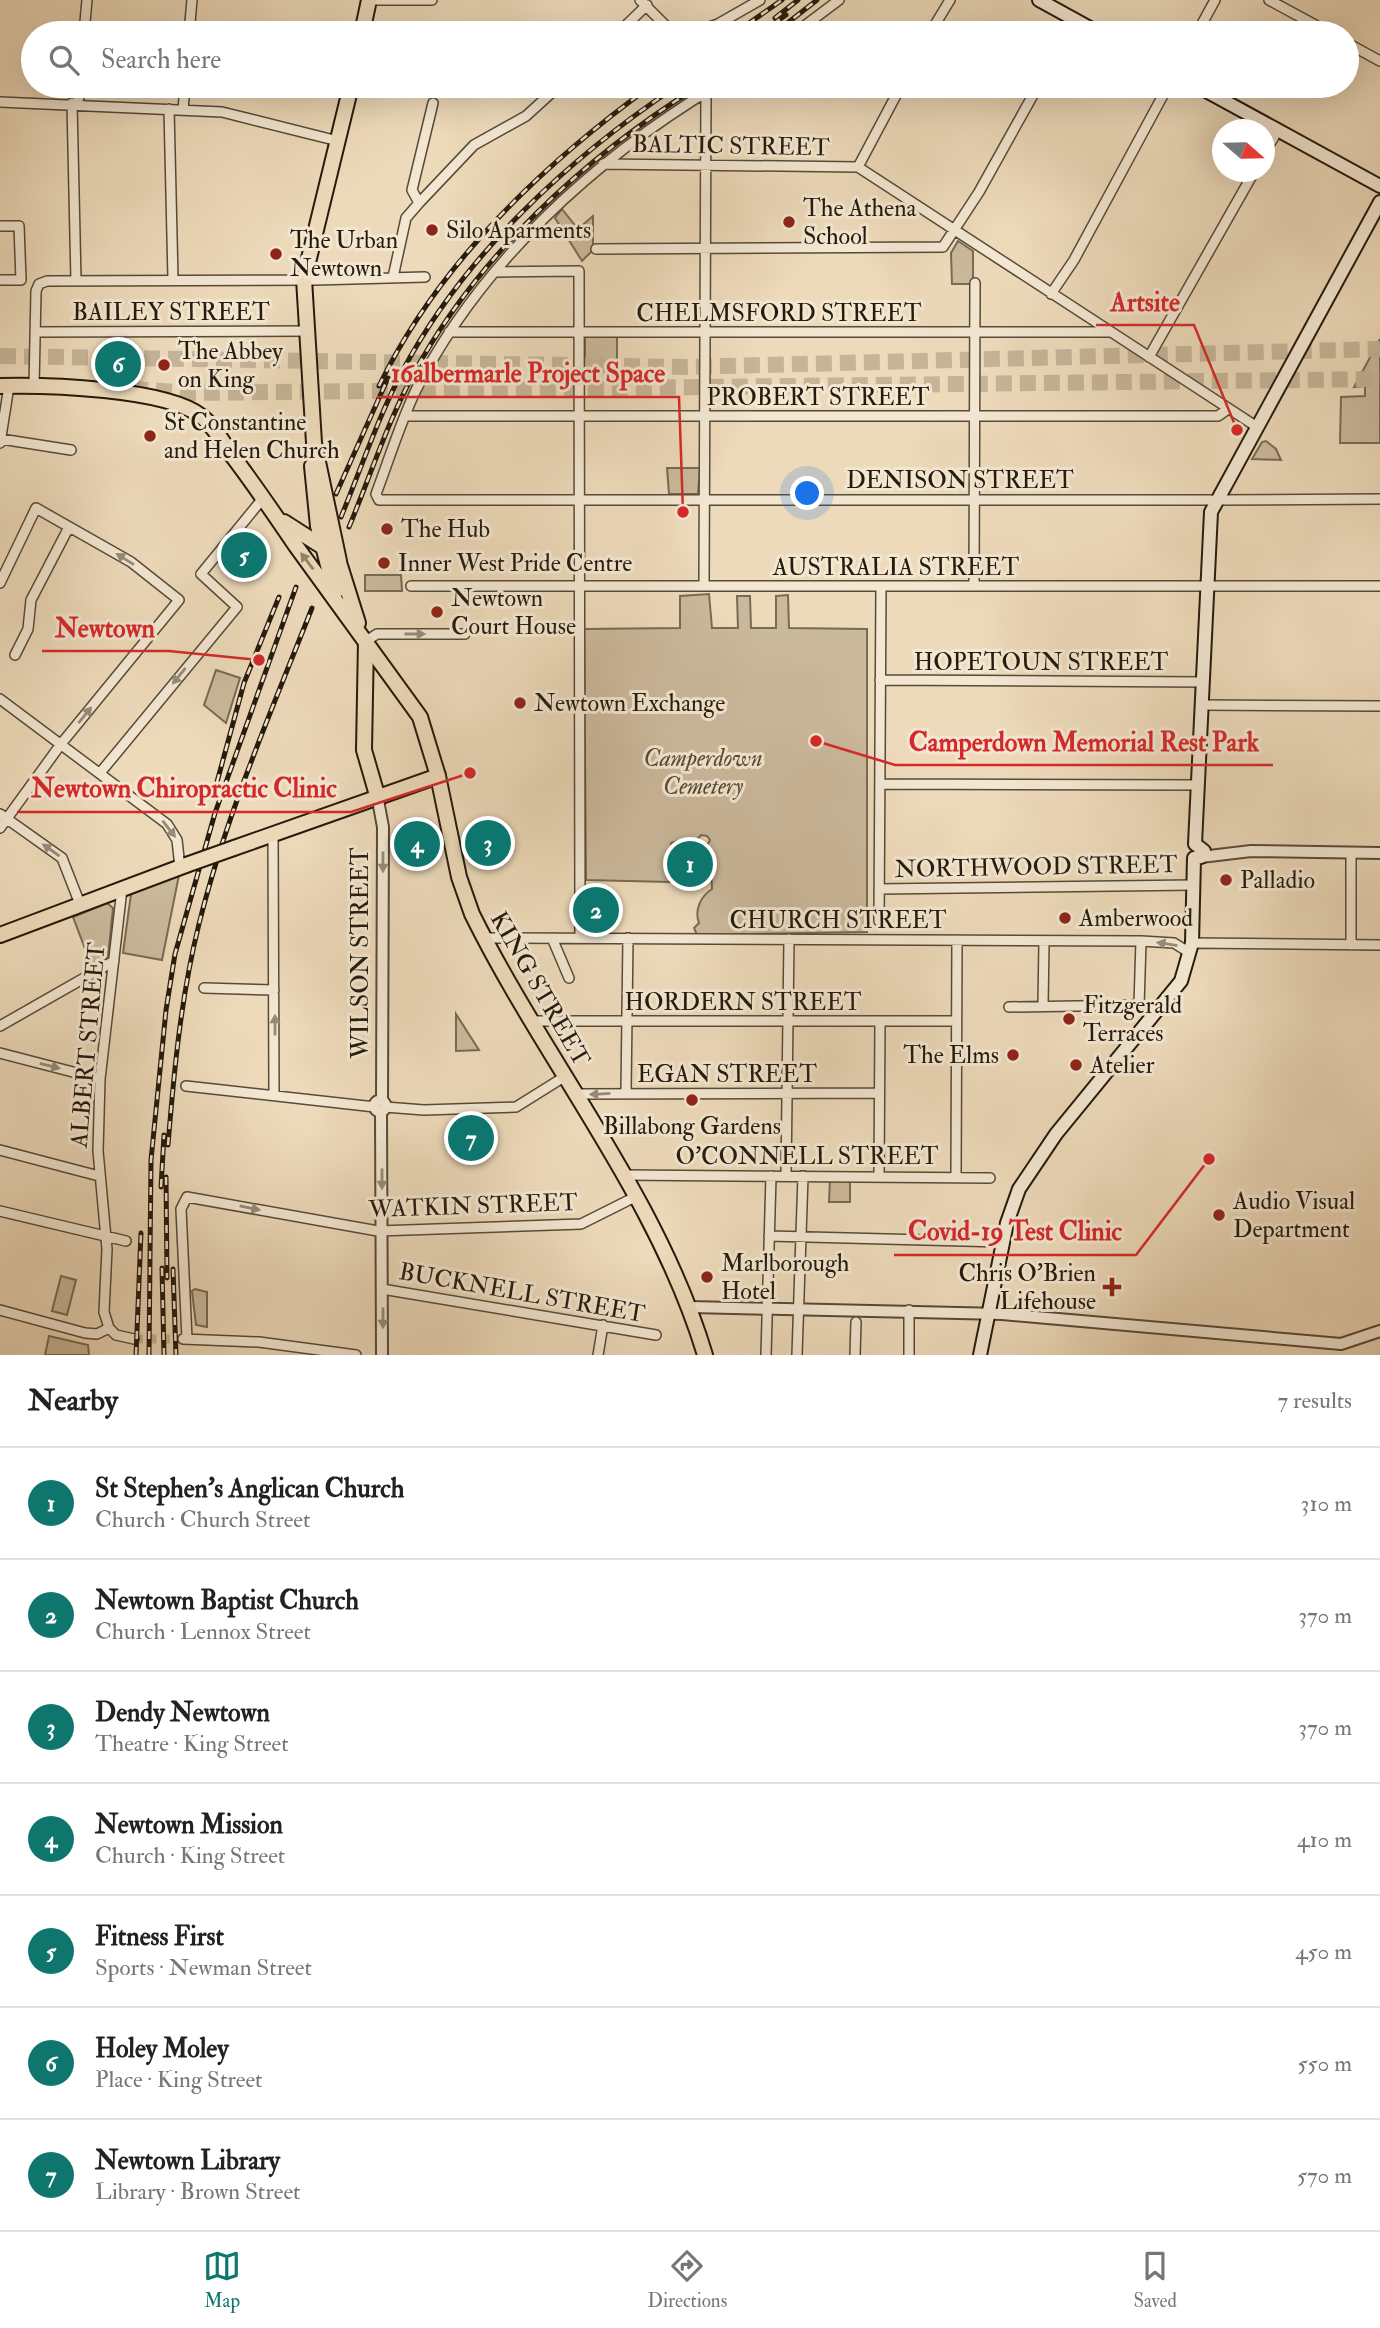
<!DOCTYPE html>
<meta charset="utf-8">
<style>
body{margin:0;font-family:"IM FELL Double Pica",serif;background:#f2f2f2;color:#222}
.compass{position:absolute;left:1212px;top:119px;width:63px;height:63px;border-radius:50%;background:#fff;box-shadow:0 7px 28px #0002;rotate:110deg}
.you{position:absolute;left:808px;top:494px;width:24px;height:24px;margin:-18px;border:5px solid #fff;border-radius:50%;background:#1a73e8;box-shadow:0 0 0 10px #1a73e833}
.badge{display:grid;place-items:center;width:46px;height:46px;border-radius:50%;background:#0f766e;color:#fff;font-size:23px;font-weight:700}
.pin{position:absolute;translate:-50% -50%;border:4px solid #fff;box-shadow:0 2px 7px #0006}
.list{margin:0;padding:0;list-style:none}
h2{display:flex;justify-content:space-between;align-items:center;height:91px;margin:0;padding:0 28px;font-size:30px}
h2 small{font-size:23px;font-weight:400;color:#767676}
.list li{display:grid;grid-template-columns:46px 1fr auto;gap:21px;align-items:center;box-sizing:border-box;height:112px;padding:0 28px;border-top:2px solid #e0e0e0}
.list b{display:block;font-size:26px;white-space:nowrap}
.list p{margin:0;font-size:23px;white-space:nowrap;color:#767676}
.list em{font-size:23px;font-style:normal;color:#767676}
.icon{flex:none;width:38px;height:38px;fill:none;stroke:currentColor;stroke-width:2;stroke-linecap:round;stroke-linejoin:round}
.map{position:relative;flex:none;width:1380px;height:1355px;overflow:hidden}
.search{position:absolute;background:#fff;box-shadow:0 7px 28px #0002;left:21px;right:21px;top:21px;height:77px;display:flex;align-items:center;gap:18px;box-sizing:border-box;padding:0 24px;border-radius:38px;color:#767676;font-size:26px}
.sheet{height:875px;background:#fff}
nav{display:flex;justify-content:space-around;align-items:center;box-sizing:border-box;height:98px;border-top:2px solid #e0e0e0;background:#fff;font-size:19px;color:#767676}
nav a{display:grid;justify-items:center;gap:4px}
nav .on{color:#0f766e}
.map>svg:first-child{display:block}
.green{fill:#cbb99c;stroke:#786a54;stroke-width:2}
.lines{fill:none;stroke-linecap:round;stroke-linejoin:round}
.minor-tunnel{stroke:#c5b497;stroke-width:9;stroke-dasharray:9 4.5;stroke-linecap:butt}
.motorway-tunnel{stroke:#c5b497;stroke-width:16;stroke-dasharray:16 8;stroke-linecap:butt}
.minor-casing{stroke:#574a38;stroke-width:12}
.tertiary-casing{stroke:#574a38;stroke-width:14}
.secondary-casing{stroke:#251a0c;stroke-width:16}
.primary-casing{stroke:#251a0c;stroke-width:18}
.trunk-casing{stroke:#251a0c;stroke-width:18}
.minor{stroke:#f3e7d2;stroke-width:9}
.tertiary{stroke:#f3e7d2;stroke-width:10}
.secondary{stroke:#f3e7d2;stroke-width:12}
.primary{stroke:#eddaba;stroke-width:14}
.trunk{stroke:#eddaba;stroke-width:14}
.rail-casing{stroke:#251a0c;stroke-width:5}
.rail{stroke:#f3e7d2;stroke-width:2.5;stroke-dasharray:8;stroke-linecap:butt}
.primary-bridge-casing{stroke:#251a0c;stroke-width:18;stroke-linecap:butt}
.primary-bridge{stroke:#eddaba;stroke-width:14}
.oneway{fill:#968b79}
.oneway2{fill:#93846c}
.poi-dot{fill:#8f2418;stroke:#f3e7d2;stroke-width:2.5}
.labels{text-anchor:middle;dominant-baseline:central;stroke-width:6;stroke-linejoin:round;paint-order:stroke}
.street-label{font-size:24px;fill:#251a0c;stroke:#f3e7d2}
.poi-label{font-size:24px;fill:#251a0c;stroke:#f3e7d2;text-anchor:start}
.park-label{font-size:24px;font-style:italic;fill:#574a37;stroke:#f3e7d2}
.leader{fill:none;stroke:#d62828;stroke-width:2.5}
.callout-dot{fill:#d62828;stroke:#f3e7d2;stroke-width:2.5}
.callout-label{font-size:26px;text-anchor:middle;font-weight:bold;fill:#d62828;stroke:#f3e7d2;stroke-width:6;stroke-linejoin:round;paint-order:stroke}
</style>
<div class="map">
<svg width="1380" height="1355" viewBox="0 0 1380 1355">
<rect width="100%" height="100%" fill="#eddaba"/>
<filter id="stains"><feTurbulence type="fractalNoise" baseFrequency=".00286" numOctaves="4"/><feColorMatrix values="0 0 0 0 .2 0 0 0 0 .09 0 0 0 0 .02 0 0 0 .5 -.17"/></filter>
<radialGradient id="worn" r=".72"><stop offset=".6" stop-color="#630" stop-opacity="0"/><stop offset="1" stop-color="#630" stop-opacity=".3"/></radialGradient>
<path class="green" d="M562 209 578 229 593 216V250L582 261 555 218Z
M958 241 973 251V284H952L951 253Z
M585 336H617V371H585Z
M1380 339V443H1340L1341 397 1365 396V386L1354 387Z
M1266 441 1276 449 1281 460 1252 459 1262 442Z
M667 468H700L698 494H669Z
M365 575H401L402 591H365Z
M709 594 712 628H738L737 596H750L751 628H776V596L788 595 789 628 867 629V932L697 935 694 928 699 923C694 910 701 896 712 889L711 868 704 851 710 840 707 836 701 835 696 841 682 840 671 843 670 882 586 880 584 629 680 628V596Z
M216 670 240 678 226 723 204 705Z
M179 875 162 960 123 953 131 894Z
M107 903 113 908 108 957 92 967 73 917Z
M456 1014 479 1050 456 1051Z
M830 1179 850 1180V1202H829Z
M61 1276 76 1280 67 1315 52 1311Z
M195 1289 207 1292V1327L196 1325 192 1291Z
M49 1336 88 1345 89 1355H45Z"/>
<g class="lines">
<path class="minor-tunnel" d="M134 1339H181"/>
<path class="motorway-tunnel" d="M0 356 686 367 1380 349
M132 389 193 393 1380 379"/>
<g class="minor-casing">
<path id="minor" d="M369 0H432
M640 0 673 33
M1269 0 1330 33
M84 33 87 0
M189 33 192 0
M618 33 647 5
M691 33 718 24 760 0
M795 33 839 0
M930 33 950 0
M1067 33 1074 20
M1197 33 1215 0
M1347 43 1380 61
M716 86C595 159 481 262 416 390 400 423 389 460 376 494L379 500H1211
M0 102 222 112 338 141
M72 103 76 281
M78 103 80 86
M169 109 173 279
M183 110 185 86
M1264 153 1274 137 1273 129
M603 164 858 167
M858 167 1254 425
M858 167 901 86
M419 203 412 190 433 103
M0 226H19L21 280H0
M596 249 943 247 979 192 1038 86
M495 272 579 271 580 937
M393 277 406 218 419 203 474 145 526 116 559 86
M1051 294 1074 260 1168 86
M35 332 307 331
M449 332H1110
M1149 357 1254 172
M34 386 36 291 39 284 47 281 315 280 425 277
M405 416H1218L1228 409
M1 439 71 450
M0 443 9 386
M1217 500 1380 499
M0 583 36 508 131 562 179 600 61 744 0 828
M704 585 706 92
M411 586H1380
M974 586 975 283
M366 641 377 634H465
M15 655 28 629 31 600 69 527
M880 680 1202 682
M0 699 167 824 177 840 180 867
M1201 705 1380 706
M100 773 237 607 201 574 264 497
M880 784 1198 785
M0 814 62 858 80 904
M273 833 274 1094
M1351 853V945
M122 889 100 1079 98 1151 107 1249 104 1312 109 1328 116 1335 134 1339
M879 889 1194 885
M879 921 881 586
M483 938 1141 941 1174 943 1190 953
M552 938 569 978
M1192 943 1380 945
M204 988 274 990
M1043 1005 1044 942
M1009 1007 1139 1005 1141 941
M531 1021H955
M0 1026 114 961
M0 1053 100 1079
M186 1086 375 1107
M626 1092 628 938
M574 1094 879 1093
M385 1107 424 1110 516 1107 564 1077
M0 1150 99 1176
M624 1175 990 1178
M786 1176 789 939
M879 1176 880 1021
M956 1176 957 940
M0 1211 126 1241
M769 1236 1003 1242
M382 1289 656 1335
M0 1310 85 1333 97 1334 109 1328
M183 1339 259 1342 356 1355
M187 1339 181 1209 187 1197 378 1231 581 1224 635 1197
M598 1355 603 1325
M766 1355 771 1176
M797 1355 803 1176
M855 1355 856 1322
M909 1355V1310"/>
</g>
<g class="tertiary-casing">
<path id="tertiary" d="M377 795 383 827 382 1101
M1201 857 1251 851 1380 853
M374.5 1106a5.5 5.5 0 1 1 11 0a5.5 5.5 0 1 1-11 0Z
M381 1111 382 1355
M690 1307 1002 1314 1341 1344 1380 1331"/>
</g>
<g class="secondary-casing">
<path id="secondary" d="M1039 0 1099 33
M1197 86 1380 186
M1195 844 1211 512 1380 202
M1194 858 1201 857 1204 851 1195 844
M980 1355 1007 1223 1019 1189 1056 1134 1181 981 1192 943 1194 858"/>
</g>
<g class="primary-casing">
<path id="primary" d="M366 641 364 750 377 795
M234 848 438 776
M0 935 186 865"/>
</g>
<g class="trunk-casing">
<path id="trunk" d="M362 33 369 0
M0 386C46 385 165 388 201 416 213 425 222 441 231 454 254 484 275 515 296 546L420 717 438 776 459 877 472 914C545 1062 657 1195 705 1355
M312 466 318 526 335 593
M284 522 337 556 358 623
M339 561 314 443 304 279 351 86"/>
</g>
<use href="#minor" class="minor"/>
<use href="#tertiary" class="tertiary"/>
<use href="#secondary" class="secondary"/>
<use href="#primary" class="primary"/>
<use href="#trunk" class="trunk"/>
<g class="rail-casing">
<path id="rail" d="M775 18 798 0
M781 28 817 0
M735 33 782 0
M760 33 786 15
M379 386C438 264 542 165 651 86
M336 494 388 378
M341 517C361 469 378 417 403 370 465 254 569 158 677 86
M349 527C370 477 387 423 413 375 477 256 586 156 699 86
M217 782 244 683 279 597
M168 1145C174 1071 181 996 199 924 226 815 271 712 312 608
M166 1177 167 1278
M161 1187 164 1135
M162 1268 164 1355
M173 1269 176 1355
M136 1355 141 1233
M149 1355 151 1160 166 1010 175 954 215 813 296 587"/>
</g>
<use href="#rail" class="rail"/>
<g class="primary-bridge-casing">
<path id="primary-bridge" d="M186 865 234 848"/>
</g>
<use href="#primary-bridge" class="primary-bridge"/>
</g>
<defs><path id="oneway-solid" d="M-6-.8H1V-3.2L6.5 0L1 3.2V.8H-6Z" transform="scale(1.75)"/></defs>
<g class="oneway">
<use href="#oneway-solid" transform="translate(125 559) rotate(-148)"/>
<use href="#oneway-solid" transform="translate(415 634)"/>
<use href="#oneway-solid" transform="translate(179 676) rotate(129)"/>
<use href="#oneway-solid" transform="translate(85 715) rotate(-51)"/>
<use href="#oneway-solid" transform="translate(169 829) rotate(52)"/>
<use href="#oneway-solid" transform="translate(51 850) rotate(-145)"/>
<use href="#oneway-solid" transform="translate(383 862) rotate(90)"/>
<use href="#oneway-solid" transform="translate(1167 944) rotate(-171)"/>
<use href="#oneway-solid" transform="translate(275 1025) rotate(-90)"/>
<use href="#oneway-solid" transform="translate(50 1066) rotate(14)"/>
<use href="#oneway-solid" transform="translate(600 1094) rotate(177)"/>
<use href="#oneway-solid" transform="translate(382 1179) rotate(90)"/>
<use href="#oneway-solid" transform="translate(250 1208) rotate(11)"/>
<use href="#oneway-solid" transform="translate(383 1318) rotate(90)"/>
</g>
<use class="oneway2" href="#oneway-solid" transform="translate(307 561) rotate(-127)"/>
<g class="poi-dot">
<circle cx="789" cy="222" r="7"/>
<circle cx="432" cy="230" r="7"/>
<circle cx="276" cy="254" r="7"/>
<circle cx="164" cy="365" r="7"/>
<circle cx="150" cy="436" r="7"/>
<circle cx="387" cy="529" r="7"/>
<circle cx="384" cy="563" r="7"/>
<circle cx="437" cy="612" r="7"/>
<circle cx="520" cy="703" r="7"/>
<circle cx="1226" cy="880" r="7"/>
<circle cx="1065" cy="918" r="7"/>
<circle cx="1069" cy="1019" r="7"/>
<circle cx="1013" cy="1055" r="7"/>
<circle cx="1076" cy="1065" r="7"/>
<circle cx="692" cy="1100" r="7"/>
<circle cx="1219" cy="1215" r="7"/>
<circle cx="707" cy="1277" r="7"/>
<path d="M1108.5 1276.5h7v7h7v7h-7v7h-7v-7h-7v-7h7z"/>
</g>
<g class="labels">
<g class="street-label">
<text transform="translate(731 146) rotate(1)">BALTIC STREET</text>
<text x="171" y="312">BAILEY STREET</text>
<text x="779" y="313">CHELMSFORD STREET</text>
<text x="818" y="397">PROBERT STREET</text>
<text x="960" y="480">DENISON STREET</text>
<text x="896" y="567">AUSTRALIA STREET</text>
<text x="1041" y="662">HOPETOUN STREET</text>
<text transform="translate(1036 867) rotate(-1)">NORTHWOOD STREET</text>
<text x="838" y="920">CHURCH STREET</text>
<text transform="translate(360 953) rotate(-90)">WILSON STREET</text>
<text transform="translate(540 989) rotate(60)">KING STREET</text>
<text x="743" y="1002">HORDERN STREET</text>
<text transform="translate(88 1045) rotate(-85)">ALBERT STREET</text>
<text x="727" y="1074">EGAN STREET</text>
<text x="807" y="1156">O'CONNELL STREET</text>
<text transform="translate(473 1206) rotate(-2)">WATKIN STREET</text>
<text transform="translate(522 1293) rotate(10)">BUCKNELL STREET</text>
</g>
<g class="poi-label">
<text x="803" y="208">The Athena<tspan x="803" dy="28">School</tspan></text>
<text x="446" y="230">Silo Aparments</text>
<text x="290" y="240">The Urban<tspan x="290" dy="28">Newtown</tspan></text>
<text x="178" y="351">The Abbey<tspan x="178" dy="28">on King</tspan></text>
<text x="164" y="422">St Constantine<tspan x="164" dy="28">and Helen Church</tspan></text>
<text x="401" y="529">The Hub</text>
<text x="398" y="563">Inner West Pride Centre</text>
<text x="451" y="598">Newtown<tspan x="451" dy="28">Court House</tspan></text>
<text x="534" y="703">Newtown Exchange</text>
<text x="1240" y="880">Palladio</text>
<text x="1079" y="918">Amberwood</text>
<text x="1083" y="1005">Fitzgerald<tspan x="1083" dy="28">Terraces</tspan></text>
<text x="999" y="1055" text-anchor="end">The Elms</text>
<text x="1090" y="1065">Atelier</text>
<text x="692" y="1126" text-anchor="middle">Billabong Gardens</text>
<text x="1233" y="1201">Audio Visual<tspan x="1233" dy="28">Department</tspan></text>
<text x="721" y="1263">Marlborough<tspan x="721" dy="28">Hotel</tspan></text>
<text x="1096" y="1273" text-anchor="end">Chris O'Brien<tspan x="1096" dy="28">Lifehouse</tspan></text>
</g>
<g class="park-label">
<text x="703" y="758">Camperdown<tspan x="703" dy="28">Cemetery</tspan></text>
</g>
</g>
<path class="leader" d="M1237 430L1194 325H1096M683 512L679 397H377M259 660L169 651H42M816 741L895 765H1273M470 773L351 812H17M1209 1159L1136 1255H894"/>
<g class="callout-dot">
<circle cx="1237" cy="430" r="7"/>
<circle cx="683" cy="512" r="7"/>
<circle cx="259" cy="660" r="7"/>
<circle cx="816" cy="741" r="7"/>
<circle cx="470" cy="773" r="7"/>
<circle cx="1209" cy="1159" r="7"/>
</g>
<g class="callout-label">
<text x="1145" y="311">Artsite</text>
<text x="528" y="382">16albermarle Project Space</text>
<text x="105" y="637">Newtown</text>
<text x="1084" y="751">Camperdown Memorial Rest Park</text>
<text x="184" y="797">Newtown Chiropractic Clinic</text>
<text x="1015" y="1240">Covid-19 Test Clinic</text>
</g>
<rect width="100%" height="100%" filter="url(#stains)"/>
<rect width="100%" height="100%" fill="url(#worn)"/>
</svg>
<svg class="compass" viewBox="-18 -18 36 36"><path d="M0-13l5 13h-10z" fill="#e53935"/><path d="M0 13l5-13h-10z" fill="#767676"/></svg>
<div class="you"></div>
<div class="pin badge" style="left:690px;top:864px">1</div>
<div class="pin badge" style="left:596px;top:910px">2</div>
<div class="pin badge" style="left:488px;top:843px">3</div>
<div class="pin badge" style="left:417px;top:844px">4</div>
<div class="pin badge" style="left:244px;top:555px">5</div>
<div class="pin badge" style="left:118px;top:364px">6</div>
<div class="pin badge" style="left:471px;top:1138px">7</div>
<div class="search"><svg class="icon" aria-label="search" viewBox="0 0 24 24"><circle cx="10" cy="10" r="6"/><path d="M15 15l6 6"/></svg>Search here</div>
</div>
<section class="sheet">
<h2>Nearby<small>7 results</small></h2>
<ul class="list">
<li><span class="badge">1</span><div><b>St Stephen’s Anglican Church</b><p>Church · Church Street</p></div><em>310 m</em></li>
<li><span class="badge">2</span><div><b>Newtown Baptist Church</b><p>Church · Lennox Street</p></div><em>370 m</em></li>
<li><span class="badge">3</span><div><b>Dendy Newtown</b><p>Theatre · King Street</p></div><em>370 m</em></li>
<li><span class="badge">4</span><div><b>Newtown Mission</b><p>Church · King Street</p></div><em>410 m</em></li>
<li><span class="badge">5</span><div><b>Fitness First</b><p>Sports · Newman Street</p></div><em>450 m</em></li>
<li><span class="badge">6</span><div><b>Holey Moley</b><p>Place · King Street</p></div><em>550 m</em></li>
<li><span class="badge">7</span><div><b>Newtown Library</b><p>Library · Brown Street</p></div><em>570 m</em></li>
</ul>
</section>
<nav>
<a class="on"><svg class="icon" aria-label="map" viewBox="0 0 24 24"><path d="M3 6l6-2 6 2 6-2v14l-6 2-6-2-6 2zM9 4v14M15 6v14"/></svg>Map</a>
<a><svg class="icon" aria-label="directions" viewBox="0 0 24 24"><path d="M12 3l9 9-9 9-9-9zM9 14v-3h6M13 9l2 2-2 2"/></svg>Directions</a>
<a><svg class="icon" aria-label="saved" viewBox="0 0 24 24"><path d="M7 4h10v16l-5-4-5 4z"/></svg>Saved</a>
</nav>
